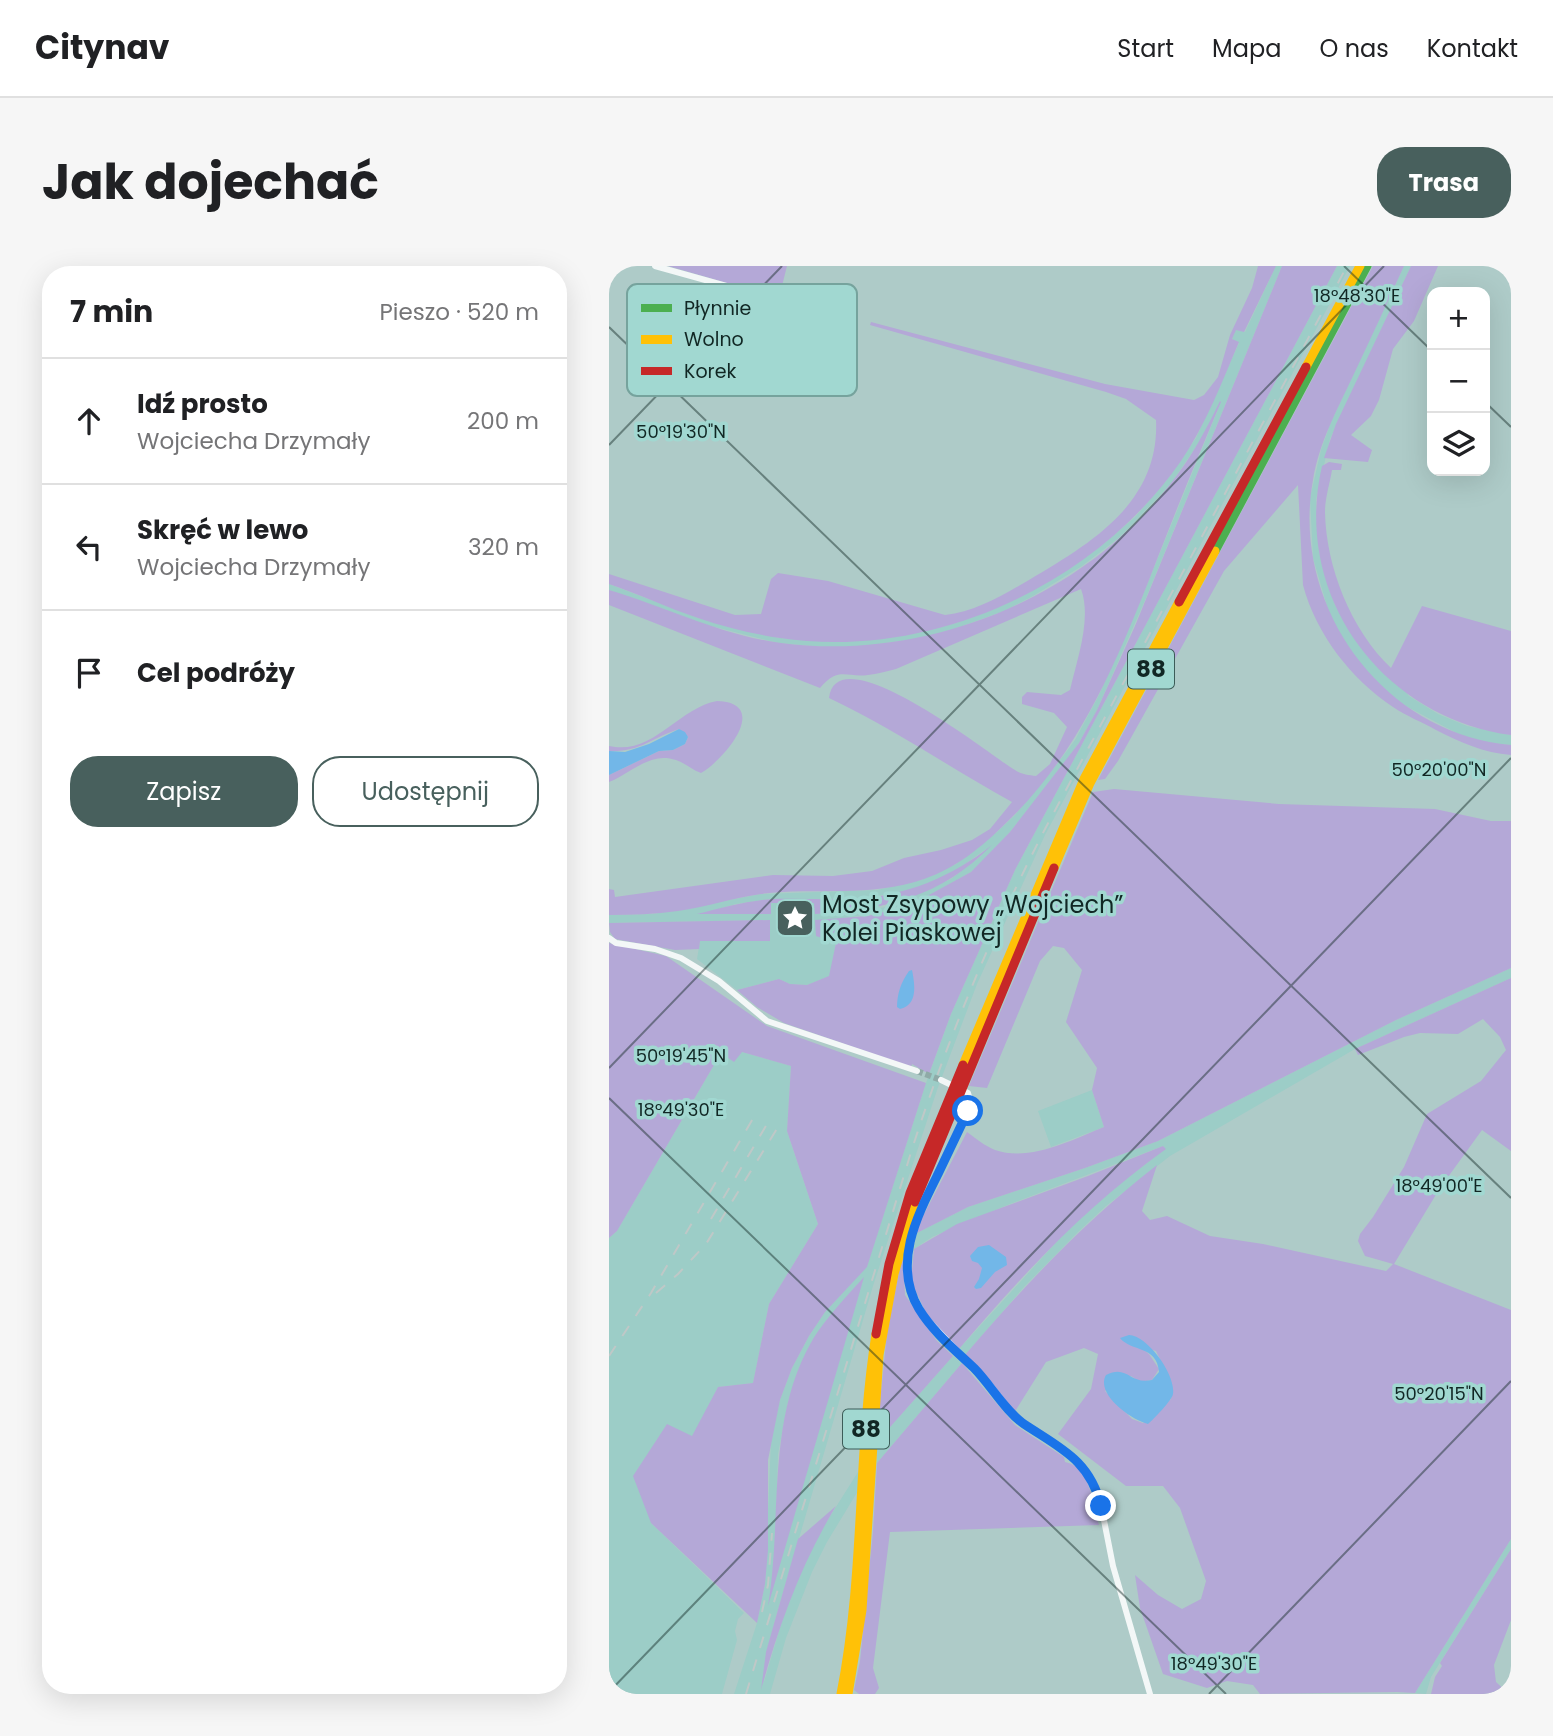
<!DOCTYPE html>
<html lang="pl">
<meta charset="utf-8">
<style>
body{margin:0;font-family:Poppins,sans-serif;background:#f6f6f6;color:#202124}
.controls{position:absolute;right:21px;top:21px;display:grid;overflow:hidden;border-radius:14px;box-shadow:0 7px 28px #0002}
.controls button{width:63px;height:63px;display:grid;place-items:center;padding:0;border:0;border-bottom:2px solid #e0e0e0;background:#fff;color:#202124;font:35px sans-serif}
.stop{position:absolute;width:21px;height:21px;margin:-16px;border:5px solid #1a73e8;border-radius:50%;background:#fff}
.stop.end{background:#1a73e8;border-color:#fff;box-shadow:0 2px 7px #0008}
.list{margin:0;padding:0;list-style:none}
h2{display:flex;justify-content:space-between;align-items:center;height:91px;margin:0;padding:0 28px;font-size:30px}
h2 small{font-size:23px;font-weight:400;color:#757577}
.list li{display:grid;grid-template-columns:46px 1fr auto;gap:21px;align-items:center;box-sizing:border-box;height:126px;padding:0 28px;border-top:2px solid #e0e0e0}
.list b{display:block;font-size:26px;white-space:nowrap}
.list p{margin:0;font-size:23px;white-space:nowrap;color:#757577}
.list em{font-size:23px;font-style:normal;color:#757577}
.actions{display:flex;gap:14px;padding:21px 28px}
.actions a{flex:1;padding:16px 0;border:2px solid #48605d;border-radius:28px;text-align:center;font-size:24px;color:#48605d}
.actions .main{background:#48605d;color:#fff}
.icon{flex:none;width:38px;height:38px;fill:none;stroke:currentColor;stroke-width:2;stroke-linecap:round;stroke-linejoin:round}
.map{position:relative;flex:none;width:902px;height:1428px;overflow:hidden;border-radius:28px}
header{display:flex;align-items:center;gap:42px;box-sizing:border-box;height:98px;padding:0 35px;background:#fff;border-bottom:2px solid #e0e0e0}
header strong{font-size:33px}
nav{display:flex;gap:38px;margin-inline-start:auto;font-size:24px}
.intro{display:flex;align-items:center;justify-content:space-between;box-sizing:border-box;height:168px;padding:0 42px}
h1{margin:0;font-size:49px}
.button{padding:18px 32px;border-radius:28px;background:#48605d;color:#fff;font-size:24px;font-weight:700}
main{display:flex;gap:42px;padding:0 42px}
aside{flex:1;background:#fff;border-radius:28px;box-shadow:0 7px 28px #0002}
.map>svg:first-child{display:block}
.built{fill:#9ccdc7;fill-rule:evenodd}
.green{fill:#b4a8d7;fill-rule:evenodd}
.water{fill:#72b7e8}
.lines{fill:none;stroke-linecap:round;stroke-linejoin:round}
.street-tunnel{stroke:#8faaa7;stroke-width:6;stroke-dasharray:6 3;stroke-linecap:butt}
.street{stroke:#f3f7f7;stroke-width:6}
.fast{stroke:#4caf50;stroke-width:9}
.slow{stroke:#ffc107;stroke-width:9}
.jam{stroke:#c62828;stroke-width:9}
.rail{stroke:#bfc8c7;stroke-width:2;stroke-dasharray:12 12;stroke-linecap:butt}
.route{stroke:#1a73e8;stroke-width:9}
.ticks{fill:none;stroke:#112724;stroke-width:2;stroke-opacity:0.45}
.labels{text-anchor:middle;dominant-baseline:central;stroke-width:7;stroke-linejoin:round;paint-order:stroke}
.shield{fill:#a1d8d1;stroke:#3c5c58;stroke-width:2}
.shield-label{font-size:23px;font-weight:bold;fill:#112724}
.poi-label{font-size:24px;fill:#112724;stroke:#a1d8d1;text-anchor:start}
.key{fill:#a1d8d1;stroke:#76a39d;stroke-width:2}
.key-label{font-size:19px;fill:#112724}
.ticks-label{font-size:18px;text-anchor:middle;fill:#112724;stroke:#a1d8d1;stroke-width:7;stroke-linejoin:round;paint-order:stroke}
</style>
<header>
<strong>Citynav</strong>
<nav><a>Start</a><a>Mapa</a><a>O nas</a><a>Kontakt</a></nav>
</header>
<div class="intro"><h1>Jak dojechać</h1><a class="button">Trasa</a></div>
<main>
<aside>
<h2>7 min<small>Pieszo · 520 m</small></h2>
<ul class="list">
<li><svg class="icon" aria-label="ahead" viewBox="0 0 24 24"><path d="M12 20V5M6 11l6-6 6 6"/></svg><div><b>Idź prosto</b><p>Wojciecha Drzymały</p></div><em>200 m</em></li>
<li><svg class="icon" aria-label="left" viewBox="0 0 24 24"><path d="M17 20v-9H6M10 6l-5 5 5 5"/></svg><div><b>Skręć w lewo</b><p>Wojciecha Drzymały</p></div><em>320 m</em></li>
<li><svg class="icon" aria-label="arrive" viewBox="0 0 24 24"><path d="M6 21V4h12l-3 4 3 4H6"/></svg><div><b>Cel podróży</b></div></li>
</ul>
<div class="actions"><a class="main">Zapisz</a><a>Udostępnij</a></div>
</aside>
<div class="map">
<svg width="902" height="1428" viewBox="0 0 902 1428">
<rect width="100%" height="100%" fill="#aecbc8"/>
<path class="built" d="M667 0H673L537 332 488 444 470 477 449 505 401 566 376 593 362 606 321 629 278 645 236 652 227 677 221 710 198 719 181 718 170 713 128 724 88 693 91 675H161V654L0 657V649L44 648 152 628 268 624 312 614 347 598 388 566 406 549 445 502 466 474 490 429 533 331 612 136 591 175 561 219 511 271 473 300 424 330 395 345 345 363 308 373 246 381H216L169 377 86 356 0 324V318L89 352 170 372 244 375 308 367 347 357 391 340 449 309 492 280 526 251 557 215 587 172 630 77 623 73 627 63 636 66ZM377 583 372 590 342 613 277 641 258 644 206 648V637H162L161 648H92L127 638 161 633H246L287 627 313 620 345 606Z
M728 0H741L436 569 368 718 328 824 264 1020 166 1354 154 1419 178 1338 194 1301 208 1271 249 1206V1225L218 1276 203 1306 177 1372 161 1428H125L148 1357 156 1318 162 1175 171 1134 183 1102 200 1070 216 1046 258 1000 317 817 342 748 406 604ZM254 1013 161 1331 166 1291 169 1188 179 1136 189 1105 204 1074 222 1049Z
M795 0H802L721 173 707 234 710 285 717 313 726 339 800 430 829 448 858 460 902 469V479L881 477 853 470 793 438 771 419 748 394 731 369 720 347 704 292 701 232 712 184 722 156Z
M902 702V712L746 783 561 890 497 940 468 967 415 1021 356 1089 350 1083 462 960 491 933 556 883 554 880 396 940 323 971 305 983 308 967 359 941 476 902 549 875 787 754Z
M133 786 182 800 178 865 209 958 160 1038 144 1117 109 1121 42 1257 135 1347 129 1353 126 1365 128 1374 113 1428H0V972L8 965 112 787Z
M483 824 495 861 442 881 429 845Z
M344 1090 353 1097 268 1197 267 1177Z
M902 1273V1283L822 1411 817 1428 806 1427Z"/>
<path class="green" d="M59 0H178L170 32Z
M649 0H667L635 66 627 64 623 73 630 76C613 116 597 158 572 195 486 319 322 395 171 372 144 368 115 361 89 352 59 342 30 328 0 318V308L126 349 152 348 162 313 169 307 219 315 336 349C366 346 394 329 420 314 482 277 551 237 547 154L517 133 497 126 261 59 262 56 496 118 585 134 595 129 609 111 621 69 643 22Z
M673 0H728L406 604 342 748 320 808 303 798 302 801 175 757 148 741 128 724 170 713 181 718 198 719 220 710 227 677 207 670 206 654 259 650 278 645 320 629 362 606 401 566 470 477 488 444 526 360Z
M764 0H795C778 37 761 74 744 110 728 144 710 177 704 214 681 340 774 468 902 479V489C875 487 851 476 827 464 813 456 797 450 784 441 742 413 707 368 694 319L689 219 615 305 509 495 496 513 489 514Z
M802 0H829L805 55 784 83 770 134 762 150 742 169 763 184 759 196 715 192 727 158Z
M611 135 612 136C593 181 574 227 556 273 516 375 478 480 397 557 373 581 347 602 315 613 261 632 206 621 152 628 124 632 97 641 69 645 46 648 23 649 0 649V623L5 624 6 631 164 609 224 610 263 605 295 592 332 584 363 574 381 563 403 536C341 502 284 462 220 432 228 366 385 492 406 504 412 508 420 509 427 510L441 498 458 461 445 447 413 438V431L418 426 452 429 461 424C468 393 483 353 472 323L287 403C278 405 268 408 259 409 237 412 230 400 211 422L0 339V324C58 341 111 369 172 377 316 396 473 333 562 217 582 192 597 164 611 135Z
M720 196 733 198 732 204H723C721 217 716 232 716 246 717 301 742 364 782 402L813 340 902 365V469C772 451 683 329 713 200Z
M108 435C163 437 115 494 92 507 83 504 76 497 67 494 41 485 23 507 0 516V509L50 485 64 484 76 478 79 471 70 463C42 472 32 486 0 485V480C44 490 69 442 108 435Z
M505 523 670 538 826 543 882 555H902V702L787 754 549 875 476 902 359 941 308 967 311 956 358 866C366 872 376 880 386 884 421 896 463 874 495 861L483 824 488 802 457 756 473 704 455 682 444 680 431 695 378 822 360 820 484 526Z
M383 579C332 631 276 644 206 648L205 637H162V648H88C113 642 137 635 163 633 190 632 217 634 244 633 297 630 343 611 383 579Z
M161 654V675H91L90 683 66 684 6 673 1 666 0 657Z
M0 677 57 690 158 760 317 817 258 1001 216 1046 200 1070 183 1102 171 1134 159 1194V1284L156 1318 148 1357 42 1257 24 1210 58 1158 83 1170 109 1121 144 1117 160 1038 209 958 178 865 182 800 133 786 125 796 112 787 8 965 0 972Z
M902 712V885L873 864 831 922 785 998 902 1044V1273L806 1427 788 1426 651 1428 644 1419 618 1415 598 1422 554 1408 531 1342 526 1309 549 1329 573 1343 592 1333 597 1315 571 1242 554 1220H517L449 1168 482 1123 489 1088 475 1082 437 1096 405 1147 395 1132 356 1089C415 1020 476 955 548 899L533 945 541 954 558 950 601 970 654 978 777 1005 784 998 756 990 749 975 751 968 764 951 795 901 818 848 872 815 897 784 891 771 874 753 849 768 811 767 795 771 749 789 746 783ZM530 1080 547 1085 563 1119 562 1133 534 1157 523 1153 496 1125 522 1110 531 1116 543 1114 550 1103 540 1088Z
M554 880 557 883C477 940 413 1009 350 1083L318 1049 302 1015 305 983 348 958 479 910Z
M294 986 296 1029 328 1075 344 1090 267 1177 278 1066Z
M255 1011 247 1039 159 1340C174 1251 156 1155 204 1073 218 1051 237 1031 255 1011Z
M353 1097 406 1159 455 1191 456 1196C481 1200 484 1239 490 1259L281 1266 264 1402 270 1422 266 1428H250L245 1424 251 1395 264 1265 268 1197Z
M227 1240C192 1298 170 1359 152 1424L157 1386 189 1273Z
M902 1283V1354L885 1399 887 1416 900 1428H822L826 1411 833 1400 831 1397Z"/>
<path class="water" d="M70 463 76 466 79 471 76 478 64 484 50 485 0 509V485L16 486 40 478Z
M303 704C306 719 309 739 291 743L288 741C288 728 292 716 300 705Z
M380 979 397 991 398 999 386 1006 372 1022 367 1023 365 1021 370 1013 373 1002 369 997 363 995 361 990 369 981Z
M520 1069C539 1070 567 1109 564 1128 564 1133 544 1154 539 1158 522 1154 486 1128 497 1109 519 1098 520 1119 543 1114L550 1106C548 1079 522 1086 511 1072Z"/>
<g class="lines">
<path class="street-tunnel" d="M308 805 332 814"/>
<path class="street" d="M46 0 168 34
M0 672 7 677 46 683 72 692 110 715 158 755 308 805
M332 814 359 827 362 837 304 962 298 999 301 1022 315 1050 382 1120 406 1151 462 1189 481 1211 491 1234 504 1300 541 1428"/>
<path class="fast" d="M606 285 758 0"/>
<path class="slow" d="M697 101 751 0
M445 602 481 517 606 285
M354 799 475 513 570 336
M232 1428C256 1307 248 1188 267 1068
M239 1428 253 1344 270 1089 285 1008 306 936"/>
<path class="jam" d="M570 336 697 101
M306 936 445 602
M267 1068 280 998 301 927 354 799"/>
<path class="rail" d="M102 953 161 853
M47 1027 69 1008 97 978 169 861
M0 1090 42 1027 149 844
M153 1346 159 1319 163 1267
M137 1428 303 883C339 772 383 666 436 563L738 0"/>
</g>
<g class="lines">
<path class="route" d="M359 845C349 866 339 887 329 908 308 950 283 998 310 1043 324 1066 346 1084 365 1102 381 1118 397 1146 415 1158 451 1182 481 1194 492 1240"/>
</g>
<path class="ticks" d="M735 0 823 85M0 61 902 932M876 136 902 161M0 179 173 0M0 802 775 0M0 832 617 1428M0 1426 902 492M600 1428 902 1115"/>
<defs>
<g id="sight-square" transform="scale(2.0125)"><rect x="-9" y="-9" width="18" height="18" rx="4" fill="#48605d" stroke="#a1d8d1"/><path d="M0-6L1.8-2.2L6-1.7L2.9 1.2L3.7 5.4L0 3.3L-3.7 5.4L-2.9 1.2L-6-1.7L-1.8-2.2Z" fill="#fff"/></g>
</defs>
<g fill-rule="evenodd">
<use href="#sight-square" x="186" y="652"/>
</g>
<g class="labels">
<g class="shield">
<rect x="519" y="383.5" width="46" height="39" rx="5"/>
<rect x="234" y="1143.5" width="46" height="39" rx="5"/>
</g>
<g class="shield-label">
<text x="542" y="403">88</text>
<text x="257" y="1163">88</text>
</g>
<g class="poi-label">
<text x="213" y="638">Most Zsypowy „Wojciech”<tspan x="213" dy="28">Kolei Piaskowej</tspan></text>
</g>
</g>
<rect x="18" y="18" width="230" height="112" rx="10" class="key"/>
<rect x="32" y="38" width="31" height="8" fill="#4caf50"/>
<rect x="32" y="69" width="31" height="9" fill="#ffc107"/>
<rect x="32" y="101" width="31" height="8" fill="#c62828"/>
<g class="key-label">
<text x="75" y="49">Płynnie</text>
<text x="75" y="80">Wolno</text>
<text x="75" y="112">Korek</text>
</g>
<g class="ticks-label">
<text x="748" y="36">18°48'30"E</text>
<text x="72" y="172">50°19'30"N</text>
<text x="830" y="510">50°20'00"N</text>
<text x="72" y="796">50°19'45"N</text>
<text x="72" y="850">18°49'30"E</text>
<text x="830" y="926">18°49'00"E</text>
<text x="830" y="1134">50°20'15"N</text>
<text x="605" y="1404">18°49'30"E</text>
</g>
</svg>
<div class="controls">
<button>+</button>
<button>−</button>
<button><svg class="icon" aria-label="layers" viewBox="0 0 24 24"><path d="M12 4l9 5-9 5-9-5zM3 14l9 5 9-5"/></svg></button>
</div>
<div class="stop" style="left:359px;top:845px"></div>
<div class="stop end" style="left:492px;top:1240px"></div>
</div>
</main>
